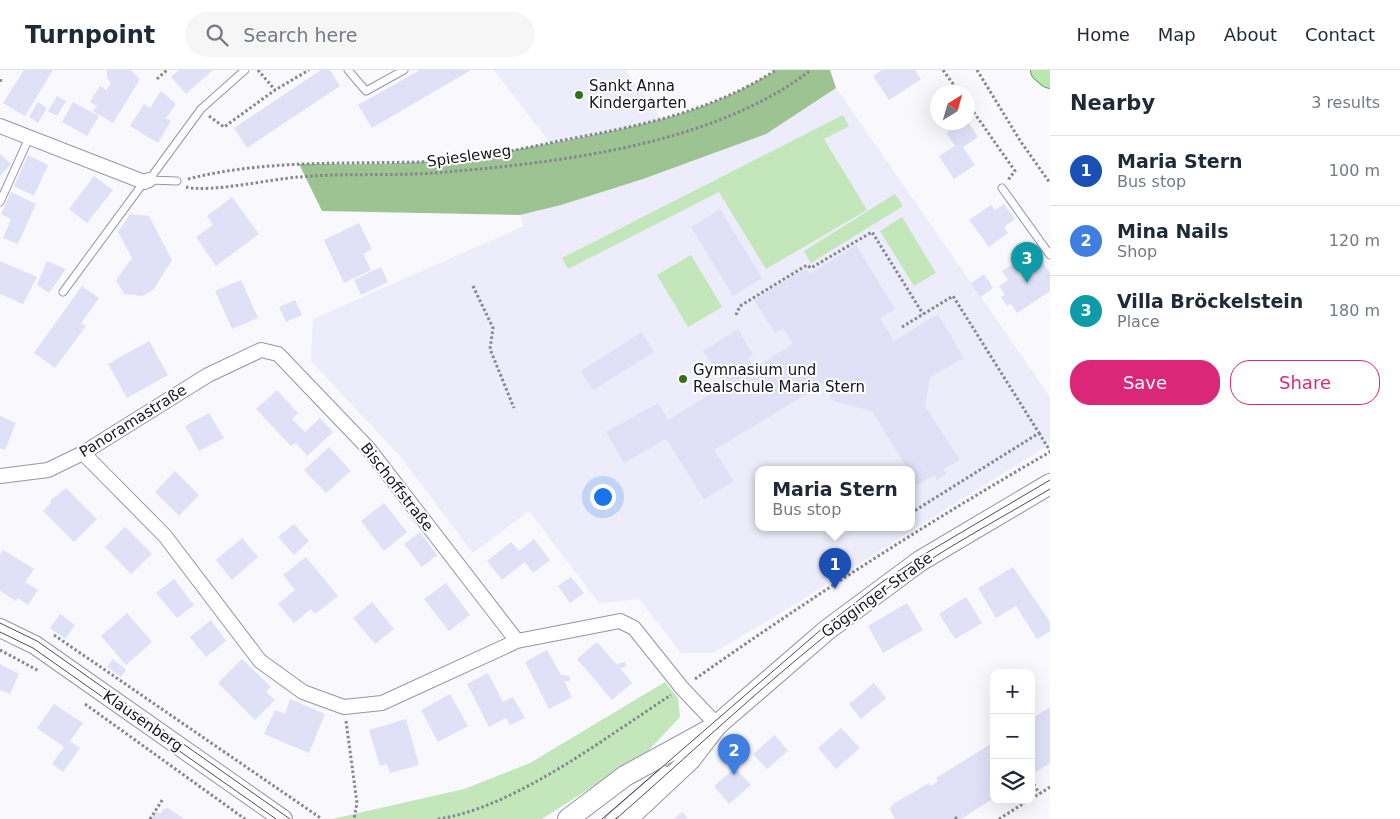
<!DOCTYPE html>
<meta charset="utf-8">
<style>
body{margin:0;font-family:"DejaVu Sans",sans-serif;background:#f6f6f7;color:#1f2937}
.controls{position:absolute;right:15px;bottom:15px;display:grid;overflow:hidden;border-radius:10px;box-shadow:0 5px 20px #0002}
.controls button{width:45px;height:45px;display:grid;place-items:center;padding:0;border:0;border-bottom:1px solid #e0e1e3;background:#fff;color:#1f2937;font:25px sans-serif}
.compass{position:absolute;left:930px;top:15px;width:45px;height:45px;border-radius:50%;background:#fff;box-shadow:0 5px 20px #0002;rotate:37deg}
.you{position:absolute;left:602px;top:426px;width:18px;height:18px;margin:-12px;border:4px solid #fff;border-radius:50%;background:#1a73e8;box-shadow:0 0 0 8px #1a73e833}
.badge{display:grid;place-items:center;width:32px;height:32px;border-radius:50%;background:#db2777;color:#fff;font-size:16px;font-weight:700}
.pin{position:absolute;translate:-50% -41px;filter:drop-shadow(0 1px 2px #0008)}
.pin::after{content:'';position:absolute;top:26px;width:18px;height:15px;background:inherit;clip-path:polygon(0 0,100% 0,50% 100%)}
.popup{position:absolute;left:755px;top:396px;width:160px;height:65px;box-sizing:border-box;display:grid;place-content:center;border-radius:10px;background:#fff;filter:drop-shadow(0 1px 4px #0005);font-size:16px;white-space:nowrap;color:#747a83}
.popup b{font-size:19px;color:#1f2937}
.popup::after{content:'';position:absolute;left:50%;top:100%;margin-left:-10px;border:10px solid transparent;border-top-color:#fff}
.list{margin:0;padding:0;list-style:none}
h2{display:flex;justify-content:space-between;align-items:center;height:65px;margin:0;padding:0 20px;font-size:21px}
h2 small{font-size:16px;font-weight:400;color:#747a83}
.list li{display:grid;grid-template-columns:32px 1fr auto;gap:15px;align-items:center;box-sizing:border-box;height:70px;padding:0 20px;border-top:1px solid #e0e1e3}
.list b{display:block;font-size:19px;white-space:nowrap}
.list p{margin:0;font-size:16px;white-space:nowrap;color:#747a83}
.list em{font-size:16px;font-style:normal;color:#747a83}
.actions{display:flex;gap:10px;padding:15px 20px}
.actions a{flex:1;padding:11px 0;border:1px solid #db2777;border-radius:20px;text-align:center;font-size:18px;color:#db2777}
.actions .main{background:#db2777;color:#fff}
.icon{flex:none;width:28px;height:28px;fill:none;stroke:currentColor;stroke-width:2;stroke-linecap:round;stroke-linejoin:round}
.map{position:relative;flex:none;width:1050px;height:749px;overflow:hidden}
header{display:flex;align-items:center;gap:30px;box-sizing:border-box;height:70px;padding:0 25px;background:#fff;border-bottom:1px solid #e0e1e3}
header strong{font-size:24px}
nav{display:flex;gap:28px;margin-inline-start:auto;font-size:18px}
.search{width:350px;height:45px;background:#f6f6f7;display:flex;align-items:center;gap:12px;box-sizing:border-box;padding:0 18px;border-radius:28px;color:#747a83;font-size:19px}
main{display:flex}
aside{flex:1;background:#fff}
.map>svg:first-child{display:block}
.built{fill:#ececfa;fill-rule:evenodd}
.green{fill:#c3e7ba}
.forest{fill:#9dc393}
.building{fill:#e0e0f7}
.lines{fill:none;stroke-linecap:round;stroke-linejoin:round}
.service-casing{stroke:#9594ad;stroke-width:9}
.minor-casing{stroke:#9594ad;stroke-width:16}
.tertiary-casing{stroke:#9594ad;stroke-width:20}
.secondary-casing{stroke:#9594ad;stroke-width:22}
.trunk-casing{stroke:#769970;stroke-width:26}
.path{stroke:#86868d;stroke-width:3;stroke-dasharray:2.5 2.5;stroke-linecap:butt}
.service{stroke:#fff;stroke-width:7}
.minor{stroke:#fff;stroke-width:14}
.tertiary{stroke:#fff;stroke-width:18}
.secondary{stroke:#fff;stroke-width:20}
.trunk{stroke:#bae6af;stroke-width:24}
.tram{stroke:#4d4d55;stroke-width:1}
.poi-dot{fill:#2f7517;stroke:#fff;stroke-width:2}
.labels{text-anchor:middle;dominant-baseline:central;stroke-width:4;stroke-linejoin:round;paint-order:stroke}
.poi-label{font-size:15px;fill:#16161f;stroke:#fff;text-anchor:start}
.street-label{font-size:15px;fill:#16161f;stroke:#fff}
</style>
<header>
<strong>Turnpoint</strong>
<div class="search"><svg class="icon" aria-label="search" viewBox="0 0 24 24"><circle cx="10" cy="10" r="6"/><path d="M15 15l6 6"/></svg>Search here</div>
<nav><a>Home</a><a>Map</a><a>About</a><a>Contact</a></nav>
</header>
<main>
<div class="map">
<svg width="1050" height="749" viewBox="0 0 1050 749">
<rect width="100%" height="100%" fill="#f8f8fd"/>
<path class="built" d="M494 0H625L663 50 550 73Z
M836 18 1050 327V374L787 539 713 583H681L639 529 599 533 529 441 473 483 399 385 311 291 313 249 524 156 520 145 561 135 643 109 766 64ZM759 400H911V458H759Z"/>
<path class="green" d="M843 45 849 56 824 69 867 140 766 199 719 122 568 199 562 188Z
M895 124 903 136 811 193 804 181Z
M902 147 936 203 914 216 880 161Z
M691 185 722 237 688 257 657 205Z
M665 612 678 628 680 647 648 681 542 749H332L464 719 530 693Z"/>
<path class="forest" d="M776 0H830L836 18 766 64 643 109 561 135 520 145 322 141 299 94C339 94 381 95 420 92 477 88 533 77 588 66 657 52 715 39 776 0Z"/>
<path class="building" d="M24 0H53L25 46 3 33Z
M107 0H131L140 9 113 53 93 41 97 36 90 32 100 16 106 20 111 13 107 8Z
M179 0H213L186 24 171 7Z
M321 0H330L340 16 247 78 234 58Z
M420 0H471L372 58 358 35Z
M882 0H915L921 9 889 30 873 6Z
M161 21 176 34 166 48 171 51 158 73 130 56 144 34 150 38Z
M57 26 66 31 57 46 48 41Z
M38 32 47 38 38 53 29 47Z
M73 32 99 46 87 66 62 52Z
M962 52H968L978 67 963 77 975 95 954 109 939 86 955 76 946 63Z
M0 84 11 94 0 106Z
M28 85 48 95 34 126 14 116Z
M94 106 113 120 87 153 69 139Z
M11 122 36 134 18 174 3 168 11 149 1 144Z
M232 127 259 164 216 196 196 167 213 155 207 146Z
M1004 134 1015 149 1004 157 1008 163 989 177 969 150 991 135 995 140Z
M720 139 762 208 733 226 691 157Z
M130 144 149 146 172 190 154 219 142 226 124 224 116 210 132 188 118 162Z
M359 153 372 179 363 184 371 200 344 213 324 170Z
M856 175 895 239 880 248 894 271 938 244 964 288 930 307 925 336 960 390 943 399 946 404 937 410 934 405 917 415 911 405V400H908L872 341 833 331 823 314 714 380 734 411 704 429 666 369 624 393 606 362 658 333 668 350 725 315 703 281 738 259 753 285 748 288 754 298 793 274 783 258 775 263 754 230 806 198 809 204Z
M1038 186 1050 203V221L1017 243 1011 234 1007 236 1001 227 1005 225 999 216 1008 210 1002 201 1021 189 1024 195Z
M0 191 37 207 23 234 0 224Z
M47 191 66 199 49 223 37 215Z
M381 197 388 212 361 225 354 210Z
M984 204 993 218 980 227 971 213Z
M241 210 258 248 232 259 215 221Z
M82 216 99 228 81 253 86 256 55 298 34 283Z
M295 230 302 245 286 252 279 237Z
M642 262 654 282 593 320 581 301Z
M149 271 168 305 127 328 108 294Z
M277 320 298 343 292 349 305 362 320 348 333 362 307 386 296 373 291 376 256 339Z
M209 343 224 368 199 381 185 356Z
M0 346 16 353 5 380 0 378Z
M329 377 351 401 326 423 304 400Z
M175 401 199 425 179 446 155 422Z
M66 418 97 449 74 472 43 441 51 433 50 431Z
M384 433 407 462 384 481 361 451Z
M294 454 309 471 294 485 278 467Z
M125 457 152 484 131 504 105 477Z
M420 462 437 485 422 497 404 474Z
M242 468 258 487 232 510 216 490Z
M534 469 550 490 533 503 525 492 502 510 487 491 511 472 519 481Z
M3 480 34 499 25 512 38 520 28 535 18 528 16 531 0 521V485Z
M306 487 338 526 315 544 311 539 294 553 278 534 295 520 283 505Z
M1013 497 1050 552V561L1037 569 1016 536 996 548 978 518Z
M571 507 584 523 570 533 558 516Z
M174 509 194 535 177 548 156 523Z
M446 513 470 545 449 561 424 529Z
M966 527 982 553 955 569 939 544Z
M372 532 394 559 375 574 353 548Z
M907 533 923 560 883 583 868 556Z
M127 543 152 572 126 595 101 566Z
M60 544 75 555 65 569 50 558Z
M211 550 226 571 206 587 190 567Z
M597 572 616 594 625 592 626 597 620 598 632 613 612 630 577 589Z
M547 580 561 605 570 606V611H564L572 627 549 639 525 592Z
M113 589 126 600 121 607 107 597Z
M242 589 271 617 266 622 275 630 255 650 218 613Z
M0 594 19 604 10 624 0 620Z
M488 603 503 632 513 627 525 648 510 655 506 648 489 657 467 614Z
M874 613 886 628 861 649 849 634Z
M450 624 468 656 438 672 421 640Z
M290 629 325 644 309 683 264 664 275 640 285 644Z
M54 634 83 653 70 671 80 678 63 702 52 694 64 677 37 658Z
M1050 637V693L1031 705V649Z
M406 649 419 695 390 703 387 694 380 696 369 660Z
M841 658 860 678 836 699 818 678Z
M775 665 788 681 767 699 753 684Z
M994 672V728L961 749H895L890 739 893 734 929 713 931 716 938 711 936 708Z
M735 698 751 715 729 734 714 716Z
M168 738 184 749H151L156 742 160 744 164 739Z
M682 742 688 749H674Z"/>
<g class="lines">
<g class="service-casing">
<path id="service" d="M348 0 366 21 404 0
M149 110 201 39 245 0
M149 110 177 111
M1002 118 1050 185
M0 132 29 68
M63 222 144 112
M609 749 665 700"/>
</g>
<g class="minor-casing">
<path id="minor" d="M0 56 144 112 149 110
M83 383 165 466 260 591 303 622 344 637 382 633 517 571 620 551 634 558 682 618 717 655
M0 406 48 400 83 383 208 305 261 280 278 284 368 378 517 571"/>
</g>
<g class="tertiary-casing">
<path id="tertiary" d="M0 558 35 575 283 749"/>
</g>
<g class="secondary-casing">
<path id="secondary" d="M568 749 625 706 709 660
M627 749 690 690 717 655 827 560 920 491 1050 414"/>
</g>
<g class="trunk-casing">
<path id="trunk" d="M1043 0 1050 6"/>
</g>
<path class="path" d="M258 0 275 20
M943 0 959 22
M977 0 1021 72 1050 113
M157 9 167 0
M0 10 2 11
M968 34 1015 101 1008 110
M209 46 224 57 275 20 309 0
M188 109C262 90 341 94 417 92 464 91 512 81 559 71 637 56 707 44 776 0
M186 117C210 123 271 109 299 107 344 103 389 106 434 103 556 93 712 76 811 0
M473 216 493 258 490 279 514 338
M736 245 740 236 807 195 811 198 872 162 923 244
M902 257 953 226 1039 363 911 443
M1039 363 1050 381
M887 459 888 458
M54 565 322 749
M0 580 39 601
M695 609C810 528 928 452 1050 382
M85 634 245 749
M346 651 357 733 354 749
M1031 710 1039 723
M1031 729 1050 717
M955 747 957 749
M150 749 163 729
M438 749C514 738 606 667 671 625
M999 749 1029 730"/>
<use href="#service" class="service"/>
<use href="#minor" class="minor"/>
<use href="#tertiary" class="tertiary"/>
<use href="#secondary" class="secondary"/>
<use href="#trunk" class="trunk"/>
<path class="tram" d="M0 553 37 571 290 749
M0 562 33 578 276 749
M602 749 824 557 882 512 918 488 1050 410
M616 749C705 671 792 587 888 518 939 481 996 451 1050 419"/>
</g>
<g class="poi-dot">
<circle cx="579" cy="25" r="5"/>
<circle cx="683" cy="309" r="5"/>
</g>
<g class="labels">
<g class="poi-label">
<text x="589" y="16">Sankt Anna<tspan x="589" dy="17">Kindergarten</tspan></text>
<text x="693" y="300">Gymnasium und<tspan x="693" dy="17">Realschule Maria Stern</tspan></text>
</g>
<g class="street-label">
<text transform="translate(469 86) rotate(-8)">Spiesleweg</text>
<text transform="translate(133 351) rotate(-32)">Panoramastraße</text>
<text transform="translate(397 417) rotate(52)">Bischoffstraße</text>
<text transform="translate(877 525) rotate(-36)">Gögginger Straße</text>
<text transform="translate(143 651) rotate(35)">Klausenberg</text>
</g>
</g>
</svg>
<div class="controls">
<button>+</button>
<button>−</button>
<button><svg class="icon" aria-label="layers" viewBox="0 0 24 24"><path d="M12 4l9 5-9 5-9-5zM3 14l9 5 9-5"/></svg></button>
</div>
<svg class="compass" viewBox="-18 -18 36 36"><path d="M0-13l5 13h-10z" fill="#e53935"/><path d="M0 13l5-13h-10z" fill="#747a83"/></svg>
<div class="you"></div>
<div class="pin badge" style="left:835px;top:519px;background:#1a4fb4">1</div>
<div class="popup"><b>Maria Stern</b>Bus stop</div>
<div class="pin badge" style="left:734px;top:705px;background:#3f7fe0">2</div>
<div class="pin badge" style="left:1027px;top:213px;background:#0f9aa8">3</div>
</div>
<aside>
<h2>Nearby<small>3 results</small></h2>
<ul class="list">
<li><span class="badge" style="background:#1a4fb4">1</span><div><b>Maria Stern</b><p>Bus stop</p></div><em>100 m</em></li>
<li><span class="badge" style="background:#3f7fe0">2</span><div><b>Mina Nails</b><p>Shop</p></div><em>120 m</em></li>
<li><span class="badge" style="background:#0f9aa8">3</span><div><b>Villa Bröckelstein</b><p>Place</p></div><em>180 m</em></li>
</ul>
<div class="actions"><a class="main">Save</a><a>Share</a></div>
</aside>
</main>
